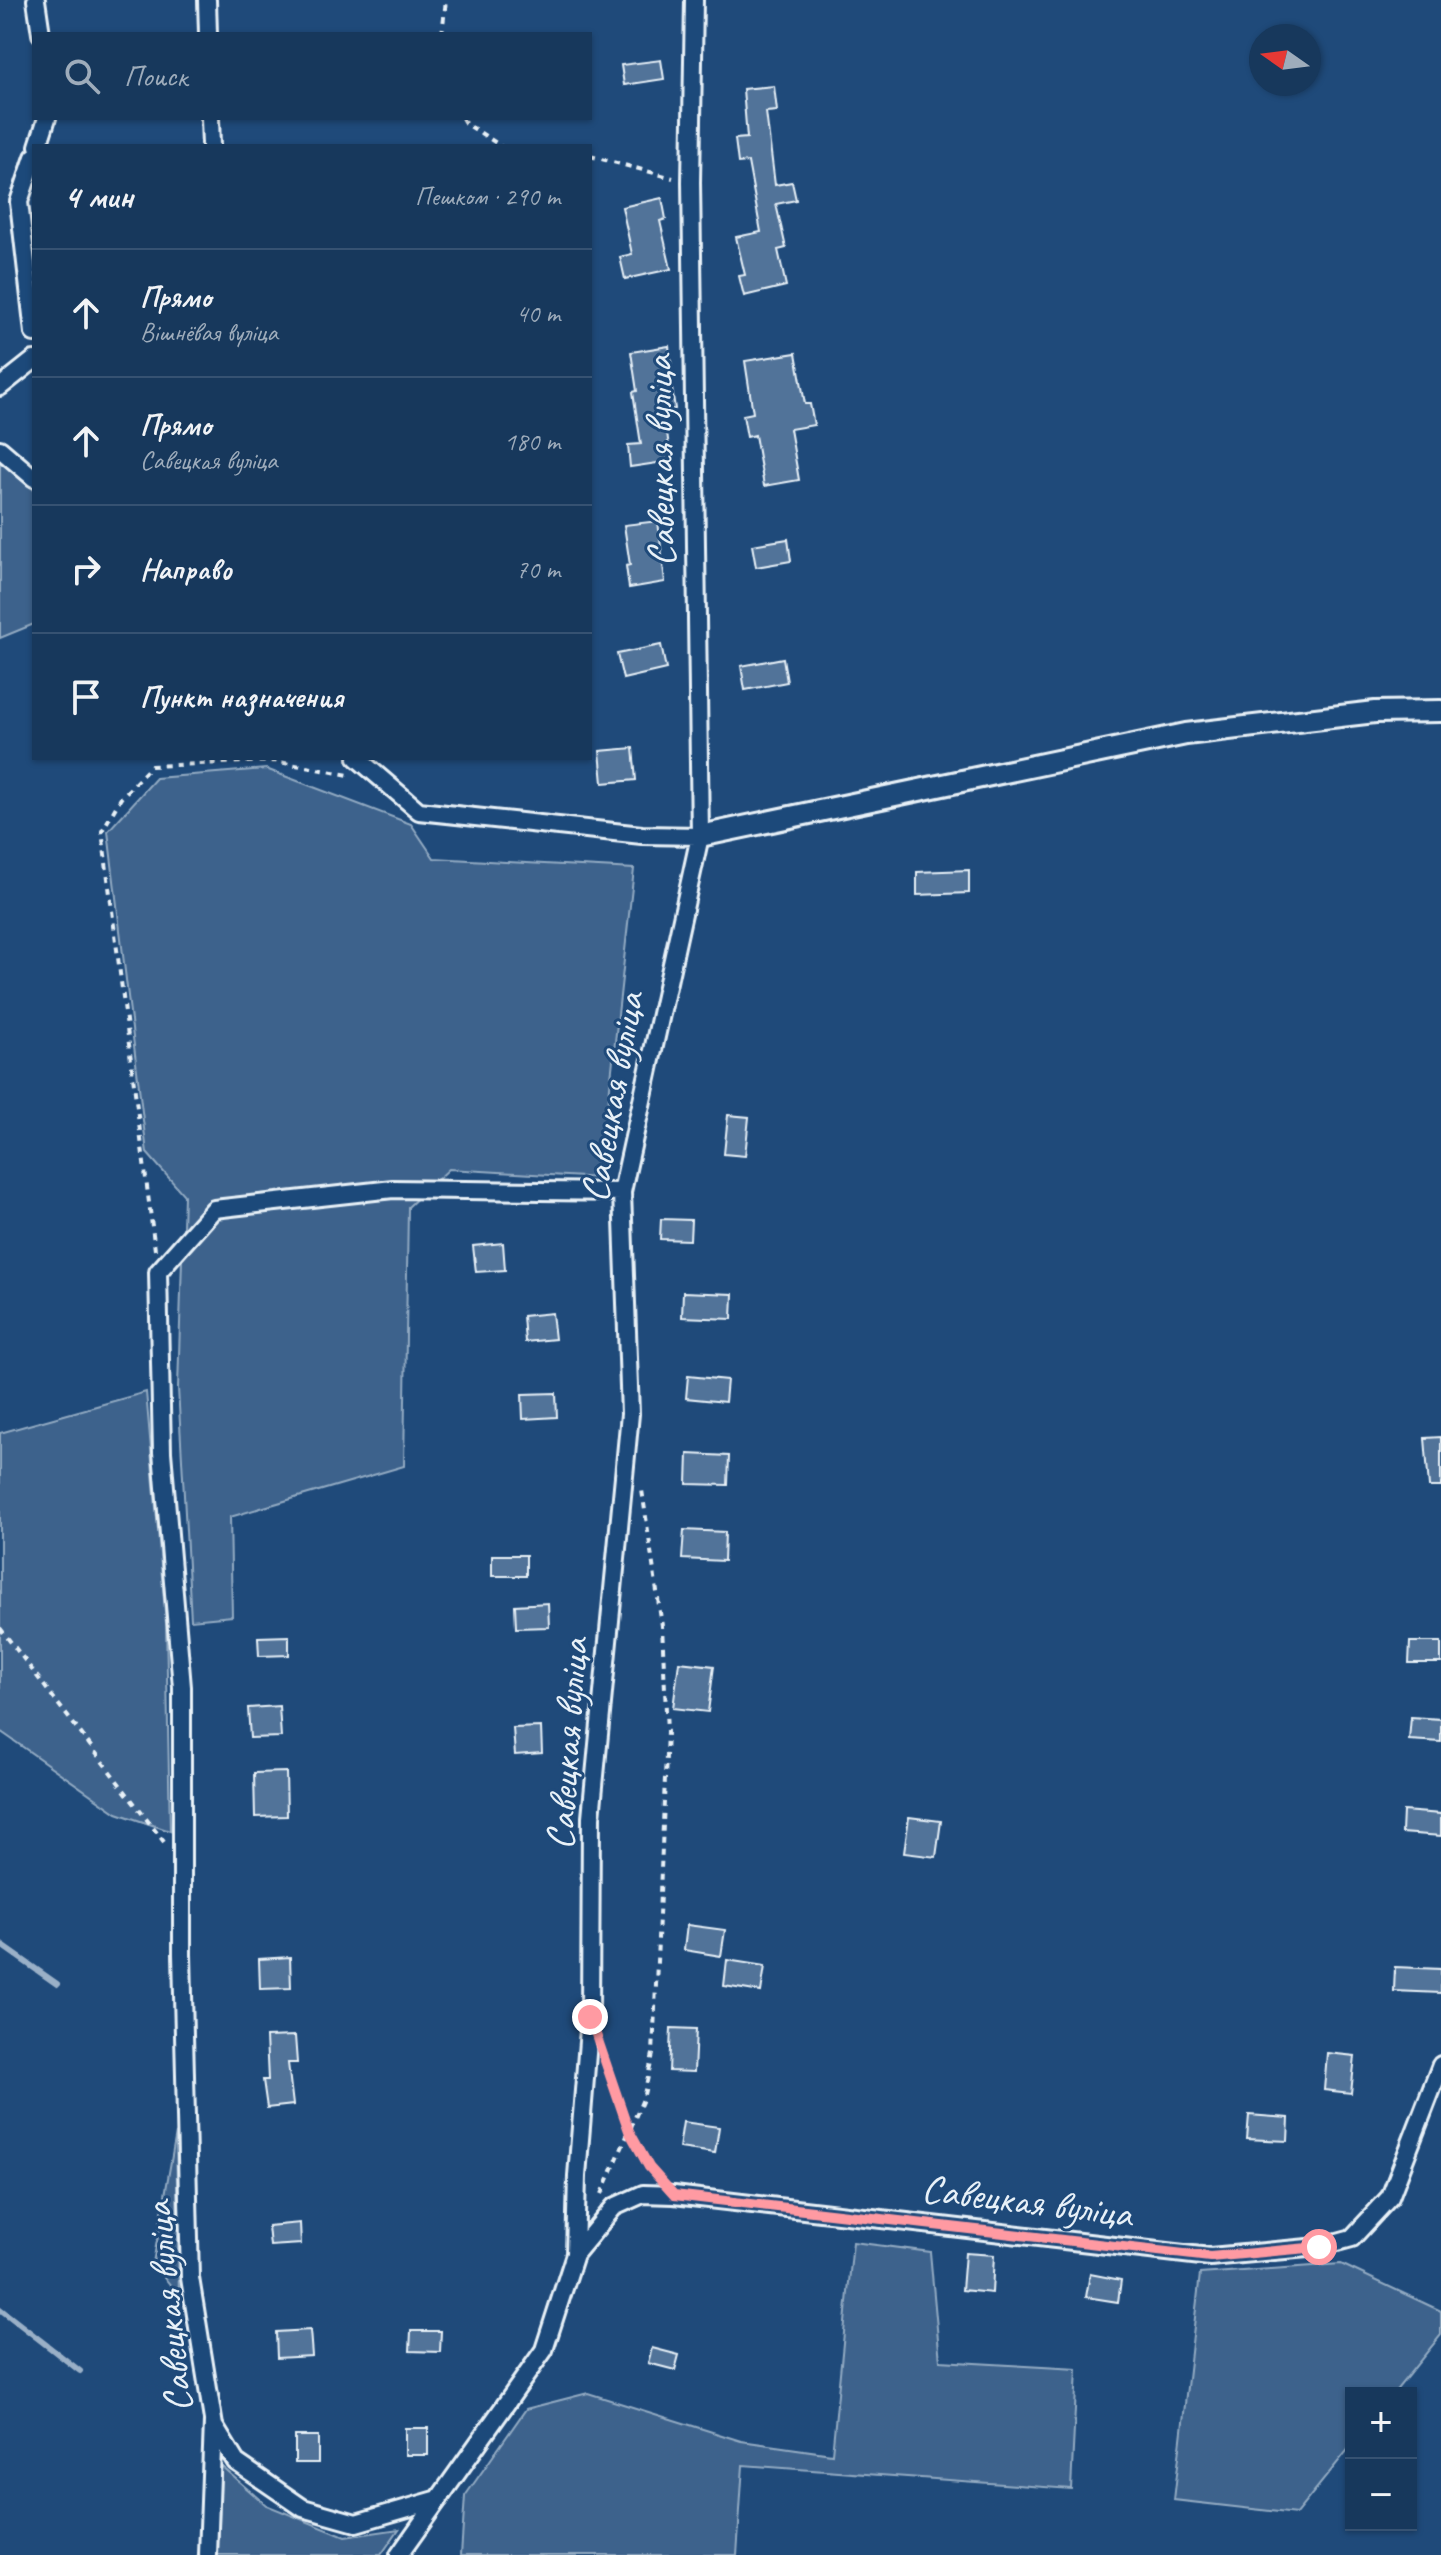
<!DOCTYPE html>
<html lang="ru">
<meta charset="utf-8">
<style>
body{margin:0;font-family:Caveat,sans-serif;background:#244365;color:#f1f3f6}
.controls{position:absolute;right:24px;bottom:24px;display:grid;overflow:hidden;border-radius:0px;box-shadow:0 2px 6px #0004}
.controls button{width:72px;height:72px;display:grid;place-items:center;padding:0;border:0;border-bottom:2px solid #365272;background:#17385c;color:#f1f3f6;font:40px sans-serif}
.compass{position:absolute;left:1249px;top:24px;width:72px;height:72px;border-radius:50%;background:#17385c;box-shadow:0 2px 6px #0004;rotate:284deg}
.stop{position:absolute;width:24px;height:24px;margin:-18px;border:6px solid #ff9aa2;border-radius:50%;background:#fff}
.stop.end{background:#ff9aa2;border-color:#fff;box-shadow:0 2px 8px #0008}
.list{margin:0;padding:0;list-style:none}
h2{display:flex;justify-content:space-between;align-items:center;height:104px;margin:0;padding:0 32px;font-size:34px}
h2 small{font-size:26px;font-weight:400;color:#9eacbb}
.list li{display:grid;grid-template-columns:52px 1fr auto;gap:24px;align-items:center;box-sizing:border-box;height:128px;padding:0 32px;border-top:2px solid #365272}
.list b{display:block;font-size:30px;white-space:nowrap}
.list p{margin:0;font-size:26px;white-space:nowrap;color:#9eacbb}
.list em{font-size:26px;font-style:normal;color:#9eacbb}
.icon{flex:none;width:44px;height:44px;fill:none;stroke:currentColor;stroke-width:2;stroke-linecap:round;stroke-linejoin:round}
.map{position:relative;flex:none;width:1441px;height:2555px;overflow:hidden}
.search{position:absolute;background:#17385c;box-shadow:0 2px 6px #0004;left:32px;top:32px;width:560px;height:88px;display:flex;align-items:center;gap:20px;box-sizing:border-box;padding:0 28px;border-radius:0px;color:#9eacbb;font-size:30px}
.panel{position:absolute;background:#17385c;box-shadow:0 2px 6px #0004;left:32px;top:144px;width:560px;height:616px;border-radius:0px}
.map>svg:first-child{display:block}
.green{fill:#3c628c;stroke:#92aac2;stroke-width:2}
.lines{fill:none;stroke-linecap:round;stroke-linejoin:round}
.stream{stroke:#9ab0c7;stroke-width:6}
.building{fill:#517399;stroke:#e8f1f8;stroke-width:2}
.minor-casing{stroke:#e8f1f8;stroke-width:22}
.tertiary-casing{stroke:#e8f1f8;stroke-width:26}
.path{stroke:#e8f1f8;stroke-width:4;stroke-dasharray:6 6;stroke-linecap:butt}
.minor{stroke:#1f4a7a;stroke-width:16}
.tertiary{stroke:#1f4a7a;stroke-width:20}
.route{stroke:#ff9aa2;stroke-width:10}
.labels{text-anchor:middle;dominant-baseline:central;stroke-width:6;stroke-linejoin:round;paint-order:stroke}
.street-label{font-size:40px;fill:#e8f1f8;stroke:#1f4a7a}
</style>
<div class="map">
<svg width="1441" height="2555" viewBox="0 0 1441 2555">
<rect width="100%" height="100%" fill="#1f4a7a"/>
<filter id="ink" filterUnits="userSpaceOnUse"><feTurbulence type="fractalNoise" baseFrequency=".0125" numOctaves="2"/><feDisplacementMap in="SourceGraphic" scale="16" xChannelSelector="R" yChannelSelector="G"/><feConvolveMatrix kernelMatrix="1 2 1 2 8 2 1 2 1" color-interpolation-filters="sRGB"/></filter>
<g filter="url(#ink)">
<path class="green" d="M0 461 34 490V624L0 638Z
M266 769 411 824 434 858 634 869 600 1178 449 1169 408 1207 404 1466 230 1517 232 1616 191 1620 178 1388 184 1195 147 1153 108 831 156 778Z
M146 1392 166 1623 170 1831 117 1813 0 1731V1433Z
M176 2133 179 2296 153 2263Z
M853 2242 930 2252 940 2361 1077 2369 1071 2489 743 2465 737 2555H461L465 2496 526 2409 588 2393 741 2441 832 2454Z
M1341 2264 1441 2311V2335L1394 2393H1351V2446L1296 2514 1174 2500 1200 2274Z
M221 2466 266 2505 345 2537 399 2529 381 2555H218Z"/>
<g class="lines">
<path class="stream" d="M0 1944 57 1984
M0 2309 80 2371"/>
</g>
<path class="building" d="M661 60 664 79 624 85 621 65Z
M774 86 777 111 766 112 775 185 792 182 796 200 776 204 786 248 778 250 786 286 744 296 739 276 745 275 736 237 761 232 748 162 738 163 735 139 747 138 743 89Z
M662 198 666 219 660 221 671 269 625 279 620 257 632 254 622 207Z
M669 346 672 368 669 369 675 409 664 411 671 461 630 467 628 445 641 444 633 392 637 391 631 352Z
M796 353 805 404H810L814 425 790 429 799 480 764 486 755 435 747 437 743 415 753 413 745 361Z
M658 521 665 582 629 588 626 566 630 565 624 525Z
M788 539 791 561 756 567 752 545Z
M661 645 666 669 623 679 617 654Z
M783 658 787 682 745 690 741 666Z
M633 748 636 780 603 783 600 751Z
M969 870V893L917 895V872Z
M728 1115 749 1117 745 1156 724 1154Z
M661 1219 691 1220 690 1240 660 1239Z
M503 1243 505 1270 476 1272 473 1246Z
M683 1292 733 1294 732 1319 682 1317Z
M552 1313 555 1339 525 1342 523 1316Z
M688 1376 727 1380 725 1402 686 1398Z
M556 1393 557 1417 523 1419 522 1394Z
M1441 1437V1487H1429L1425 1438Z
M688 1454 729 1456 728 1485 687 1484Z
M684 1530 725 1532 724 1561 682 1559Z
M492 1555H526V1576H492Z
M548 1603 549 1627 516 1628 515 1605Z
M289 1636V1655L259 1656 258 1637Z
M1410 1642H1441V1663H1409Z
M679 1662 714 1666 708 1712 673 1708Z
M279 1706 281 1737 250 1738 248 1708Z
M1411 1717 1441 1719V1742L1409 1740Z
M541 1727 542 1753 515 1755 513 1728Z
M286 1772 287 1816 255 1817 254 1773Z
M1403 1811 1441 1814V1836L1402 1833Z
M909 1817 941 1821 936 1857 904 1853Z
M687 1925 725 1930 721 1956 684 1950Z
M290 1957 291 1988 260 1989 259 1959Z
M727 1960 765 1966 761 1992 724 1986Z
M1395 1967 1441 1969V1993L1394 1991Z
M671 2028 696 2029 694 2072 669 2071Z
M295 2036 297 2063H288L293 2105 267 2108 263 2080H268L266 2037Z
M1327 2053 1355 2056 1351 2093 1324 2090Z
M1249 2115 1289 2118 1288 2141 1247 2139Z
M683 2122 719 2127 715 2153 679 2148Z
M300 2223 301 2244 270 2246 268 2226Z
M965 2253 994 2255 992 2293 962 2290Z
M1090 2274 1121 2280 1118 2302 1086 2297Z
M310 2330 312 2356 277 2358 276 2332Z
M411 2331H441L440 2352 410 2351Z
M652 2348 679 2355 675 2370 648 2363Z
M405 2428H428V2455H405Z
M295 2436H318V2463H295Z"/>
<g class="lines">
<g class="minor-casing">
<path id="minor" d="M36 0 41 34
M207 0 208 34
M210 118 211 146
M38 146 47 118
M34 157 19 202 34 333
M0 387 34 360
M0 449 34 478
M357 758 419 811 642 835 700 836
M575 2254 614 2207 643 2194 674 2195 1210 2257 1319 2247 1352 2238 1390 2197 1441 2065
M439 2499 356 2523 303 2508 236 2462 214 2426 190 2278 182 1954V1687L162 1452 158 1272 214 1209 393 1189 622 1192
M208 2555 213 2422
M399 2555 544 2350 575 2254 577 2176 590 2017 591 1817 630 1414 622 1192 700 836 691 182 694 0"/>
</g>
<g class="tertiary-casing">
<path id="tertiary" d="M700 836 1186 734 1375 712 1441 711"/>
</g>
<path class="path" d="M442 34 446 0
M462 118 465 123 501 146
M590 156 673 178
M155 1250 102 831 121 798 151 766 274 761 349 775
M0 1628 164 1842
M605 2061C617 2099 629 2145 657 2176
M602 2194 643 2099 653 2054 667 1732 662 1626 642 1490"/>
<use href="#minor" class="minor"/>
<use href="#tertiary" class="tertiary"/>
</g>
</g>
<g class="lines" filter="url(#ink)">
<path class="route" d="M590 2017 629 2131 649 2167 674 2195 1210 2257 1319 2247"/>
</g>
<g class="labels">
<g class="street-label">
<text transform="translate(660 461) rotate(-91)">Савецкая вуліца</text>
<text transform="translate(612 1097) rotate(-80)">Савецкая вуліца</text>
<text transform="translate(567 1744) rotate(-86)">Савецкая вуліца</text>
<text transform="translate(1027 2201) rotate(7)">Савецкая вуліца</text>
<text transform="translate(168 2307) rotate(-96)">Савецкая вуліца</text>
</g>
</g>
</svg>
<div class="controls">
<button>+</button>
<button>−</button>
</div>
<svg class="compass" viewBox="-18 -18 36 36"><path d="M0-13l5 13h-10z" fill="#e53935"/><path d="M0 13l5-13h-10z" fill="#9eacbb"/></svg>
<div class="stop" style="left:1319px;top:2247px"></div>
<div class="stop end" style="left:590px;top:2017px"></div>
<div class="search"><svg class="icon" aria-label="search" viewBox="0 0 24 24"><circle cx="10" cy="10" r="6"/><path d="M15 15l6 6"/></svg>Поиск</div>
<section class="panel">
<h2>4 мин<small>Пешком · 290 m</small></h2>
<ul class="list">
<li><svg class="icon" aria-label="ahead" viewBox="0 0 24 24"><path d="M12 20V5M6 11l6-6 6 6"/></svg><div><b>Прямо</b><p>Вішнёвая вуліца</p></div><em>40 m</em></li>
<li><svg class="icon" aria-label="ahead" viewBox="0 0 24 24"><path d="M12 20V5M6 11l6-6 6 6"/></svg><div><b>Прямо</b><p>Савецкая вуліца</p></div><em>180 m</em></li>
<li><svg class="icon" aria-label="right" viewBox="0 0 24 24"><path d="M7 20v-9h11M14 6l5 5-5 5"/></svg><div><b>Направо</b></div><em>70 m</em></li>
<li><svg class="icon" aria-label="arrive" viewBox="0 0 24 24"><path d="M6 21V4h12l-3 4 3 4H6"/></svg><div><b>Пункт назначения</b></div></li>
</ul>
</section>
</div>
